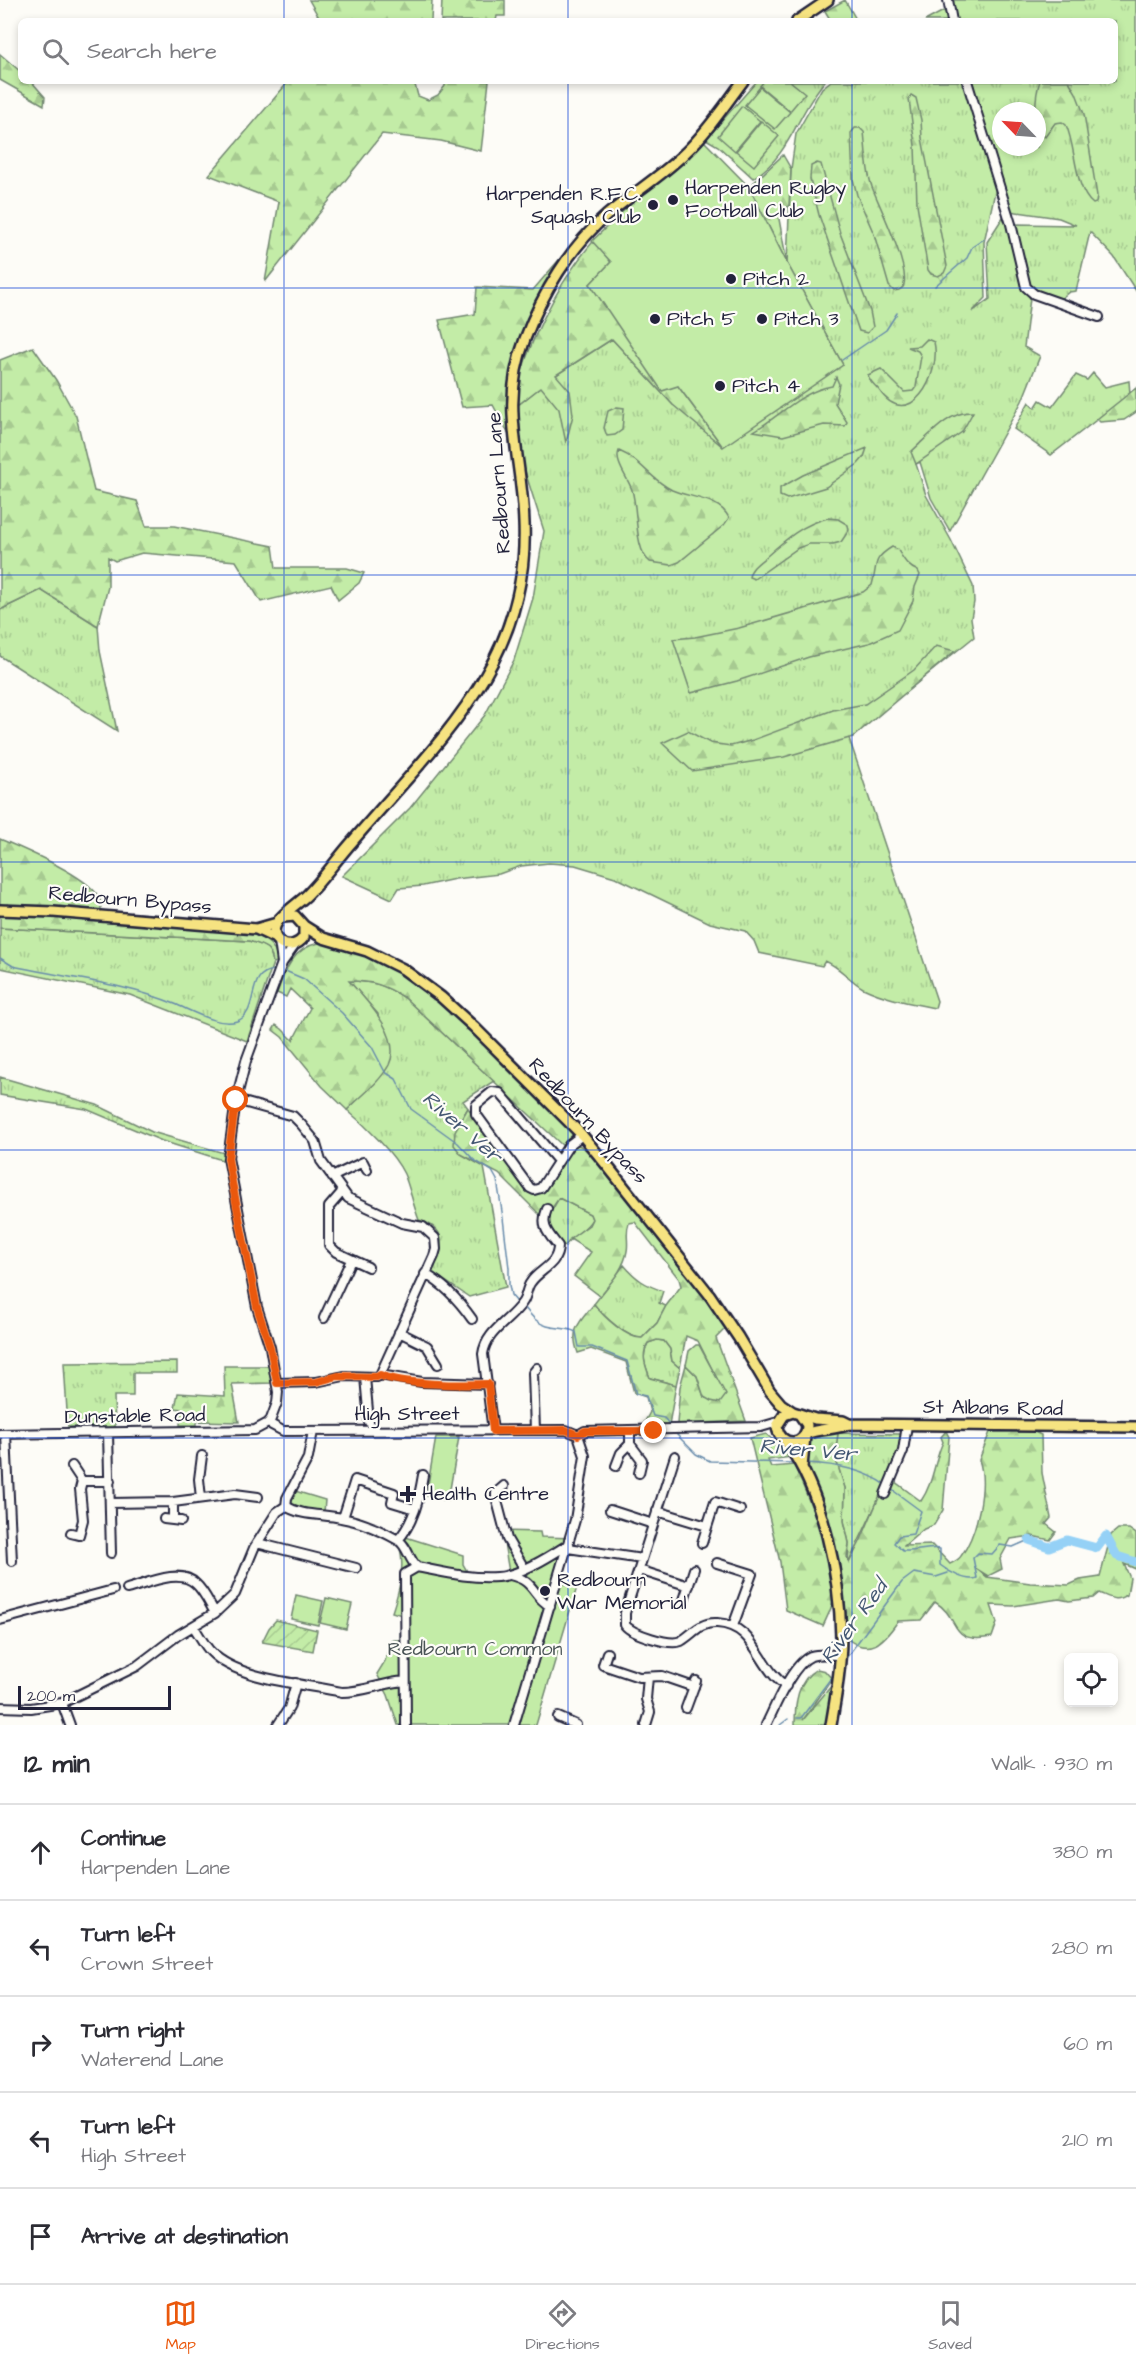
<!DOCTYPE html>
<meta charset="utf-8">
<style>
body{margin:0;font-family:"Architects Daughter",sans-serif;background:#f7f7f7;color:#2b2b33}
.controls{position:absolute;right:18px;bottom:18px;display:grid;overflow:hidden;border-radius:9px;box-shadow:0 3px 9px #0003}
.controls button{width:54px;height:54px;display:grid;place-items:center;padding:0;border:0;border-bottom:2px solid #e1e1e2;background:#fff;color:#2b2b33;font:30px sans-serif}
.compass{position:absolute;left:992px;top:102px;width:54px;height:54px;border-radius:50%;background:#fff;box-shadow:0 3px 9px #0003;rotate:295deg}
.scale{position:absolute;left:18px;bottom:15px;width:153px;box-sizing:border-box;padding-left:6px;border:3px solid #22223b;border-top:0;font-size:16px;line-height:21px;white-space:nowrap;color:#22223b;-webkit-text-stroke:4px #fdfcf7;paint-order:stroke}
.stop{position:absolute;width:18px;height:18px;margin:-14px;border:4px solid #ea580c;border-radius:50%;background:#fff}
.stop.end{background:#ea580c;border-color:#fff;box-shadow:0 2px 6px #0008}
.list{margin:0;padding:0;list-style:none}
h2{display:flex;justify-content:space-between;align-items:center;height:78px;margin:0;padding:0 24px;font-size:26px}
h2 small{font-size:20px;font-weight:400;color:#7c7c81}
.list li{display:grid;grid-template-columns:39px 1fr auto;gap:18px;align-items:center;box-sizing:border-box;height:96px;padding:0 24px;border-top:2px solid #e1e1e2}
.list b{display:block;font-size:22px;white-space:nowrap}
.list p{margin:0;font-size:20px;white-space:nowrap;color:#7c7c81}
.list em{font-size:20px;font-style:normal;color:#7c7c81}
.icon{flex:none;width:33px;height:33px;fill:none;stroke:currentColor;stroke-width:2;stroke-linecap:round;stroke-linejoin:round}
.map{position:relative;flex:none;width:1136px;height:1725px;overflow:hidden}
.search{position:absolute;background:#fff;box-shadow:0 3px 9px #0003;left:18px;right:18px;top:18px;height:66px;display:flex;align-items:center;gap:15px;box-sizing:border-box;padding:0 21px;border-radius:9px;color:#7c7c81;font-size:22px}
.sheet{height:558px;background:#fff}
nav{display:flex;justify-content:space-around;align-items:center;box-sizing:border-box;height:84px;border-top:2px solid #e1e1e2;background:#fff;font-size:16px;color:#7c7c81}
nav a{display:grid;justify-items:center;gap:3px}
nav .on{color:#ea580c}
.map>svg:first-child{display:block}
.grass{fill:url(#grass-tufts);stroke:#728771;stroke-width:1.5;fill-rule:evenodd}
.forest{fill:url(#forest-firs);stroke:#728771;stroke-width:1.5}
.park{fill:#c3eca7;stroke:#728771;stroke-width:1.5}
.garden{fill:url(#garden-furrows);stroke:#728771;stroke-width:1.5}
.lines{fill:none;stroke-linecap:round;stroke-linejoin:round}
.stream{stroke:#678bab;stroke-width:1.5}
.river{stroke:#95d1f6;stroke-width:9}
.minor-casing{stroke:#22223b;stroke-width:12}
.major-casing{stroke:#22223b;stroke-width:14}
.minor{stroke:#fdfcf7;stroke-width:8}
.major{stroke:#f6e381;stroke-width:9}
.route{stroke:#ea580c;stroke-width:8}
.grid{fill:none;stroke:#1d4ed8;stroke-width:1.5;stroke-opacity:0.55}
.poi-dot{fill:#22223b;stroke:#fdfcf7;stroke-width:2}
.labels{text-anchor:middle;dominant-baseline:central;stroke-width:4.5;stroke-linejoin:round;paint-order:stroke}
.poi-label{font-size:20px;fill:#22223b;stroke:#fdfcf7;text-anchor:start}
.street-label{font-size:20px;fill:#22223b;stroke:#fdfcf7}
.park-label{font-size:20px;fill:#4a5456;stroke:#fdfcf7}
.water-label{font-size:21px;font-style:italic;fill:#445773;stroke:#fdfcf7}
</style>
<div class="map">
<svg width="1136" height="1725" viewBox="0 0 1136 1725">
<defs>
<pattern id="grass-tufts" width="24" height="20" patternUnits="userSpaceOnUse" patternTransform="scale(1.5)"><rect width="24" height="20" fill="#c3eca7"/><path d="M3 7l-1-3M5 7V3M7 7l1-3M15 17l-1-3M17 17v-4M19 17l1-3" fill="none" stroke="#a7ca91"/></pattern>
<pattern id="forest-firs" width="22" height="20" patternUnits="userSpaceOnUse" patternTransform="scale(1.5)"><rect width="22" height="20" fill="#c3eca7"/><path d="M5 1l3.5 6h-7zM16 11l3.5 6h-7z" fill="#a7ca91"/></pattern>
<pattern id="garden-furrows" width="10" height="10" patternUnits="userSpaceOnUse" patternTransform="scale(1.5)"><rect width="10" height="10" fill="#c3eca7"/><path d="M-1 1l2-2M0 10L10 0M9 11l2-2" fill="none" stroke="#a7ca91"/></pattern>
</defs>
<rect width="100%" height="100%" fill="#fdfcf7"/>
<filter id="ink" filterUnits="userSpaceOnUse"><feTurbulence type="fractalNoise" baseFrequency=".0167" numOctaves="2"/><feDisplacementMap in="SourceGraphic" scale="12" xChannelSelector="R" yChannelSelector="G"/><feConvolveMatrix kernelMatrix="1 2 1 2 8 2 1 2 1" color-interpolation-filters="sRGB"/></filter>
<g filter="url(#ink)">
<path class="grass" d="M951 0H1136V291L1114 257 1090 232 1076 291 1069 292 1059 300 1037 294 1028 284 1016 224 1076 225 1059 218 1003 210 996 187 984 242 986 298 972 312 990 299 987 242 1005 214 1020 281 1030 298 1024 347 1040 356 1022 401 950 531 931 498 920 462 916 464 926 495 951 540 973 586 974 602 971 618 974 637 849 738 937 1001 935 1008C911 1003 886 999 863 988 849 980 840 967 825 961L822 966 759 953 754 941 745 931 710 923 615 877 575 865 549 863 521 866 499 874 455 879 423 886 399 888 392 899 342 876 410 808 485 715 514 660 533 598 544 531 522 462 518 405 556 375 612 339 673 405 843 365 787 263 791 169 796 134 822 88 831 81H1115V21H925L951 7ZM1001 111H1037V147H1001Z
M757 81H825C798 111 790 157 753 178L718 146 706 139Z
M1093 373 1105 387 1129 381 1130 394 1051 455 1014 429 1029 402 1035 408 1040 400 1052 407 1076 375 1087 380Z
M41 590 98 626 100 651 117 731 0 656V610Z
M0 928 249 941C264 946 271 946 273 963L247 1041 130 995 0 968Z
M349 981C372 981 385 985 405 998L494 1081 463 1101 468 1108 460 1121 461 1154 484 1167 506 1287 469 1297 432 1272C441 1248 451 1230 419 1220 413 1205 410 1188 404 1174 394 1153 365 1125 347 1110L381 1076 378 1014Z
M0 1077 97 1105 152 1132 224 1153 222 1160 162 1141 86 1109 0 1095Z
M559 1198 590 1214 592 1219C586 1230 573 1235 565 1246L551 1235 546 1221Z
M624 1265C636 1279 645 1285 663 1291L659 1303 666 1306 657 1323 642 1338C628 1339 603 1316 594 1304Z
M657 1340 664 1341 670 1349 672 1361 680 1368 676 1385 650 1378C645 1365 641 1356 648 1343Z
M177 1362V1373H133V1396H114L115 1427H68L64 1363Z
M838 1433 903 1434 904 1436 890 1475 848 1564 849 1543 844 1521 845 1488 835 1457Z
M295 1491 325 1500 324 1512 293 1506 291 1498Z"/>
<path class="forest" d="M309 0H432L431 21H321Z
M442 0H505V16H497L496 21H441Z
M845 0 857 21H831L825 11Z
M0 54 21 72V81H31L45 97 44 105 0 80Z
M289 81H414L418 96 428 100 438 95 445 86V81H489L481 151 441 141 382 134 265 282 279 202 209 175Z
M1040 81H1069L1076 93 1084 114 1097 196 1096 203 1093 204C1074 189 1076 146 1066 125L1062 122 1055 123 1045 137C1032 128 1035 95 1040 81Z
M911 95 916 98 921 120 922 138 947 266 944 273 938 276 931 274 928 270 917 204 915 146 909 99Z
M855 128H860L864 132C866 149 866 170 872 187 879 205 909 266 904 284 904 288 902 288 899 290L894 291 889 286 874 234 857 195 853 179 851 133Z
M783 155 791 169 789 205 779 219 787 263 749 187Z
M817 163 821 164 840 233 870 311 873 327 867 333 859 331 819 215 810 179 811 166Z
M603 231 599 248 611 262 590 284 678 386 723 447 673 405 612 339 556 375 570 391 573 415 566 443 559 409 541 387 518 405C519 396 518 385 520 377 534 329 568 266 603 231Z
M570 247 522 338 509 380 508 433 493 405 462 407 439 320 475 314 477 287 533 290Z
M927 339 934 342C942 374 909 434 879 390 874 384 870 382 868 375L881 369 904 392 913 391 916 387 921 356 918 351 908 347 920 346Z
M33 347 56 380 76 416 94 491 137 501 146 526H174L273 546 276 568H347L364 573 359 583 338 600 331 585 261 602 236 561 142 553 115 561 108 557V587L98 626 41 590 0 610V360Z
M836 377 839 384 835 403 847 422 845 426 824 425 783 436 754 431C780 416 801 391 832 386Z
M1136 388V412L1124 420 1100 422 1097 419Z
M617 407 624 408 622 430 615 435 607 436 604 428 608 411Z
M973 412 962 432 916 464 911 452C928 437 948 411 973 412Z
M867 448 864 457 858 464 826 487 787 499 780 496V488L803 475Z
M619 451C641 460 651 480 672 490 690 498 720 498 729 518L724 525 679 562 671 565 650 562C634 550 638 509 632 490 628 478 614 462 619 451Z
M828 518 838 519 848 525 849 530 841 542 833 544H809L798 548 754 579 749 577C750 568 760 562 767 556 786 539 803 524 828 518Z
M892 547 897 549C904 559 906 566 918 571L920 575 915 587 913 601 898 630 869 643 809 657 737 681 691 693 673 639 695 637 739 628 863 592 872 585C878 565 871 560 892 547Z
M936 646 955 651 853 737 784 757 692 771 662 743 688 731 710 743 731 746 753 740 833 710 865 704 914 670Z
M0 839C23 849 86 875 98 896 101 900 101 905 101 910L54 906 0 905Z
M14 914 81 917 256 935C269 941 276 947 277 962L273 963C271 946 264 946 249 941L0 928V915Z
M319 943C392 951 449 1007 498 1056 523 1081 548 1106 572 1132L571 1140 565 1148 405 998C385 985 373 981 349 981 366 1000 403 1037 389 1065 380 1082 361 1096 347 1110L322 1086 282 1037 273 1030 276 1025 282 1029 293 1040 310 1008 290 989 286 997 277 993C285 970 293 948 319 943Z
M468 1108 529 1193H540L570 1148 578 1145C590 1150 599 1163 608 1173 652 1221 690 1274 727 1327L716 1338 746 1421 677 1424 680 1387 686 1365 697 1376 704 1397 717 1379 698 1341 686 1336 680 1368 672 1361 670 1349 664 1341 657 1340 648 1343C641 1355 645 1365 650 1378L676 1385 669 1425H643L650 1412 646 1397 634 1393 626 1362 591 1349 578 1353C569 1329 580 1322 594 1304 603 1316 627 1339 642 1338L657 1323 666 1306 681 1286 679 1279 635 1222 629 1223C625 1234 629 1240 627 1251 624 1269 611 1282 600 1296L574 1276 591 1252 570 1239 589 1225 592 1219 590 1214 559 1198 548 1214 541 1216 499 1174 461 1154 454 1145 455 1131Z
M224 1366H270L272 1383 232 1384 239 1422 197 1421V1425H180L181 1409 175 1408 178 1393 225 1396Z
M834 1431 838 1433 835 1457 845 1488 844 1521 849 1543 847 1557 849 1563 860 1542 883 1488 893 1481 895 1482 921 1501C934 1482 934 1461 943 1442L941 1437 946 1431 949 1437 943 1510 934 1525 924 1529 904 1546 932 1545 950 1564C953 1562 959 1560 961 1556 977 1535 988 1485 979 1460L990 1432 1032 1431 1041 1435 1042 1473 1051 1518 1046 1524 1056 1532 1050 1540 1032 1536 1011 1539 1000 1559 1002 1569 988 1576 975 1568 987 1577 1030 1583 1069 1585 1080 1580 1100 1577 1111 1535 1118 1529H1129L1136 1534V1569L1124 1564 1130 1578 1127 1595C1115 1602 1111 1598 1099 1593L1093 1598 1069 1601 1059 1599 1013 1606 991 1605 997 1623 992 1637C947 1645 962 1618 935 1602L921 1620 898 1621C883 1643 869 1657 845 1637 844 1607 841 1578 834 1549 826 1514 796 1470 811 1434Z
M766 1434 792 1457 768 1460 771 1467 794 1465C810 1501 833 1556 834 1595 834 1605 827 1617 823 1626L786 1610 780 1562 750 1438Z
M817 1669 825 1671 832 1679 803 1720 832 1685 826 1725H795C795 1704 797 1680 817 1669Z"/>
<path class="park" d="M764 81H790L805 93 790 111 760 86Z
M760 87 790 112 775 129 745 105Z
M742 106 760 121 735 151 718 136Z
M761 121 779 136 754 166 736 151Z
M704 141 749 187 787 263 843 365 723 447 678 386 662 391 590 284 611 262 592 241 641 194Z
M696 1345H699L726 1395 720 1403 711 1401 704 1397 697 1376 686 1365 689 1351Z
M436 1437H459L448 1501 426 1496Z
M502 1531 540 1532 541 1537 574 1538 561 1583 577 1587 536 1725H398L388 1695 377 1674 385 1661 391 1640H400L402 1615 392 1612C399 1591 405 1569 400 1548L391 1541 393 1533 463 1555V1564L467 1571 489 1575 509 1572Z
M296 1595 323 1601 318 1625 291 1619Z
M326 1598 352 1604 346 1629 320 1623Z"/>
<path class="garden" d="M276 1620 317 1630 313 1651 262 1642 269 1628Z"/>
<g class="lines">
<path class="stream" d="M935 286 967 258 972 247 984 239
M842 360 886 330 897 313
M0 958 13 966C67 978 124 983 175 1004 192 1011 219 1027 237 1021 261 1012 244 972 275 970
M283 970 304 979 342 1013 372 1047 385 1072 396 1079 411 1109 458 1143 474 1160 492 1171 497 1180 503 1218 509 1268V1285L511 1295 517 1302
M524 1307C530 1314 536 1323 547 1326 557 1329 566 1327 576 1332L579 1347H592L627 1361 636 1394 646 1396 653 1416 664 1418 671 1426
M675 1433 696 1454 710 1461 794 1463
M805 1463C832 1464 864 1469 886 1485
M891 1489 921 1511 913 1534 899 1536 894 1543 903 1551C916 1552 929 1547 940 1549V1565C949 1572 966 1582 977 1578L973 1558 978 1553 992 1554 1000 1545 1013 1547 1029 1540
M844 1661 902 1582 914 1573 936 1577 948 1573
M797 1718H801L834 1674
M780 1725 788 1719"/>
<path class="river" d="M1029 1540 1049 1547 1067 1540 1097 1548 1106 1536 1117 1556 1136 1562"/>
<g class="minor-casing">
<path id="minor" d="M948 0 952 21
M967 81 1011 224 1026 287 1034 294 1099 317
M279 941 282 963
M236 1100 293 1116 301 1124 315 1141 321 1161 348 1198 402 1223 423 1227 435 1238 436 1249 434 1256 380 1375
M558 1161 500 1093 492 1092 476 1105V1114L530 1188 534 1190 541 1188 569 1145 582 1135
M332 1177 363 1162 367 1170
M342 1192 329 1207V1245L336 1252 368 1267
M425 1274C444 1284 460 1302 472 1319
M324 1318 351 1260
M399 1332 427 1346 438 1364
M365 1377 369 1422
M277 1383 316 1382 344 1376 377 1377 380 1375 422 1382 488 1384
M268 1423 283 1431 566 1430 578 1435
M535 1430 533 1373 537 1368
M313 1431 308 1458 287 1498 286 1506C300 1516 324 1514 341 1518 360 1521 382 1531 398 1540 407 1545 409 1560 417 1567
M493 1431 483 1354C486 1331 510 1321 522 1303 527 1297 526 1288 531 1282 540 1269 558 1265 558 1246 548 1233 540 1226 547 1209
M630 1431V1444L642 1460 639 1473
M108 1433 111 1553
M0 1434 255 1430 268 1423 271 1419 277 1403 278 1392 270 1347 257 1307 228 1158 236 1100 246 1061 282 963 295 945
M6 1434 12 1561
M578 1435 585 1431 761 1427 778 1422
M675 1456 625 1613V1625C632 1634 670 1646 681 1641 694 1633 700 1622 717 1623 756 1625 758 1668 786 1686
M72 1466 82 1481
M616 1466 621 1453 630 1444
M504 1486 496 1493V1497L507 1539 524 1568
M885 1494 903 1451 907 1425
M201 1498 199 1479 202 1456
M173 1502V1520
M110 1503 173 1502 235 1494 258 1497
M610 1510 653 1524
M657 1511 707 1526
M343 1518 355 1480 394 1493 392 1502 415 1509
M164 1519 181 1521
M71 1533 79 1535 83 1520 80 1489 82 1481H110
M398 1540C414 1522 419 1499 423 1475
M257 1543 356 1568
M702 1543 715 1502 740 1510
M568 1548 642 1559
M717 1563 752 1574 733 1626
M417 1567C443 1572 470 1579 497 1577 519 1576 550 1556 569 1544
M639 1570 689 1586
M510 1575C536 1581 531 1595 550 1606
M127 1589C146 1584 180 1567 196 1584 204 1591 209 1603 215 1613
M683 1603 694 1569
M0 1620 113 1590
M193 1626C199 1634 204 1645 211 1652 238 1680 305 1684 342 1692 363 1692 383 1683 404 1681
M607 1653 603 1665 639 1677 662 1676 694 1687
M62 1703 70 1725
M0 1707 31 1708 62 1703 137 1666 178 1635 215 1613 235 1594 254 1548 277 1512 286 1506
M686 1708 696 1681
M558 1717 576 1725
M278 1725 289 1708 296 1683
M406 1725 405 1574 417 1567
M514 1725 575 1520 585 1456 578 1435
M646 1725 650 1712 646 1699 648 1677
M766 1725C775 1707 792 1664 811 1656 820 1653 831 1655 840 1655"/>
</g>
<g class="major-casing">
<path id="major" d="M797 21 828 0
M0 910 53 912 256 929 277 923
M284 917 295 916 304 926V937C291 954 268 942 276 924 281 914 299 903 307 895 323 879 337 859 352 842 435 744 530 663 524 523 522 455 499 407 525 339 542 294 570 247 607 215 633 193 662 176 686 152 708 131 725 105 743 81
M304 926 323 938 367 951 403 969 441 997 474 1027 582 1135 609 1168 709 1294 738 1337 770 1391 781 1404 793 1412
M256 929 277 939
M800 1415 807 1425C807 1447 779 1448 777 1426L784 1415 793 1412 815 1419 843 1421 849 1424 1136 1427
M806 1434C820 1428 836 1430 849 1424
M786 1442C823 1492 840 1576 841 1638 841 1667 836 1696 831 1725
M802 1467 805 1436"/>
</g>
<use href="#minor" class="minor"/>
<use href="#major" class="major"/>
</g>
</g>
<g class="lines" filter="url(#ink)">
<path class="route" d="M236 1100 228 1158 231 1177 257 1307 270 1347 277 1383 316 1382 338 1376 377 1377 380 1375C402 1385 463 1385 488 1384L493 1431 566 1430 578 1435 585 1431H654"/>
</g>
<path class="grid" d="M284 0V21M568 0V21M852 0V21M284 81V1725M568 81V1725M852 81V1725M0 288H1136M0 575H1136M0 862H1136M0 1150H1136M0 1438H1136"/>
<g class="poi-dot">
<circle cx="673" cy="200" r="6"/>
<circle cx="653" cy="205" r="6"/>
<circle cx="731" cy="279" r="6"/>
<circle cx="655" cy="319" r="6"/>
<circle cx="762" cy="319" r="6"/>
<circle cx="720" cy="386" r="6"/>
<path d="M405 1485h6v6h6v6h-6v6h-6v-6h-6v-6h6z"/>
<circle cx="545" cy="1591" r="6"/>
</g>
<g class="labels">
<g class="poi-label">
<text x="685" y="188">Harpenden Rugby<tspan x="685" dy="23">Football Club</tspan></text>
<text x="641" y="194" text-anchor="end">Harpenden R.F.C.<tspan x="641" dy="23">Squash Club</tspan></text>
<text x="743" y="279">Pitch 2</text>
<text x="667" y="319">Pitch 5</text>
<text x="774" y="319">Pitch 3</text>
<text x="732" y="386">Pitch 4</text>
<text x="422" y="1494">Health Centre</text>
<text x="557" y="1580">Redbourn<tspan x="557" dy="23">War Memorial</tspan></text>
</g>
<g class="street-label">
<text transform="translate(499 483) rotate(-94)">Redbourn Lane</text>
<text transform="translate(130 900) rotate(5)">Redbourn Bypass</text>
<text transform="translate(588 1121) rotate(47)">Redbourn Bypass</text>
<text transform="translate(993 1408) rotate(1)">St Albans Road</text>
<text x="407" y="1414">High Street</text>
<text transform="translate(135 1416) rotate(-1)">Dunstable Road</text>
</g>
<g class="park-label">
<text x="475" y="1649">Redbourn Common</text>
</g>
<g class="water-label">
<text transform="translate(462 1127) rotate(41)">River Ver</text>
<text transform="translate(808 1450) rotate(5)">River Ver</text>
<text transform="translate(854 1622) rotate(-54)">River Red</text>
</g>
</g>
</svg>
<div class="controls">
<button><svg class="icon" aria-label="locate" viewBox="0 0 24 24"><circle cx="12" cy="12" r="6"/><path d="M12 2v4M12 18v4M2 12h4M18 12h4"/></svg></button>
</div>
<svg class="compass" viewBox="-18 -18 36 36"><path d="M0-13l5 13h-10z" fill="#e53935"/><path d="M0 13l5-13h-10z" fill="#7c7c81"/></svg>
<div class="scale">200 m</div>
<div class="stop" style="left:236px;top:1100px"></div>
<div class="stop end" style="left:654px;top:1431px"></div>
<div class="search"><svg class="icon" aria-label="search" viewBox="0 0 24 24"><circle cx="10" cy="10" r="6"/><path d="M15 15l6 6"/></svg>Search here</div>
</div>
<section class="sheet">
<h2>12 min<small>Walk · 930 m</small></h2>
<ul class="list">
<li><svg class="icon" aria-label="ahead" viewBox="0 0 24 24"><path d="M12 20V5M6 11l6-6 6 6"/></svg><div><b>Continue</b><p>Harpenden Lane</p></div><em>380 m</em></li>
<li><svg class="icon" aria-label="left" viewBox="0 0 24 24"><path d="M17 20v-9H6M10 6l-5 5 5 5"/></svg><div><b>Turn left</b><p>Crown Street</p></div><em>280 m</em></li>
<li><svg class="icon" aria-label="right" viewBox="0 0 24 24"><path d="M7 20v-9h11M14 6l5 5-5 5"/></svg><div><b>Turn right</b><p>Waterend Lane</p></div><em>60 m</em></li>
<li><svg class="icon" aria-label="left" viewBox="0 0 24 24"><path d="M17 20v-9H6M10 6l-5 5 5 5"/></svg><div><b>Turn left</b><p>High Street</p></div><em>210 m</em></li>
<li><svg class="icon" aria-label="arrive" viewBox="0 0 24 24"><path d="M6 21V4h12l-3 4 3 4H6"/></svg><div><b>Arrive at destination</b></div></li>
</ul>
</section>
<nav>
<a class="on"><svg class="icon" aria-label="map" viewBox="0 0 24 24"><path d="M3 6l6-2 6 2 6-2v14l-6 2-6-2-6 2zM9 4v14M15 6v14"/></svg>Map</a>
<a><svg class="icon" aria-label="directions" viewBox="0 0 24 24"><path d="M12 3l9 9-9 9-9-9zM9 14v-3h6M13 9l2 2-2 2"/></svg>Directions</a>
<a><svg class="icon" aria-label="saved" viewBox="0 0 24 24"><path d="M7 4h10v16l-5-4-5 4z"/></svg>Saved</a>
</nav>
